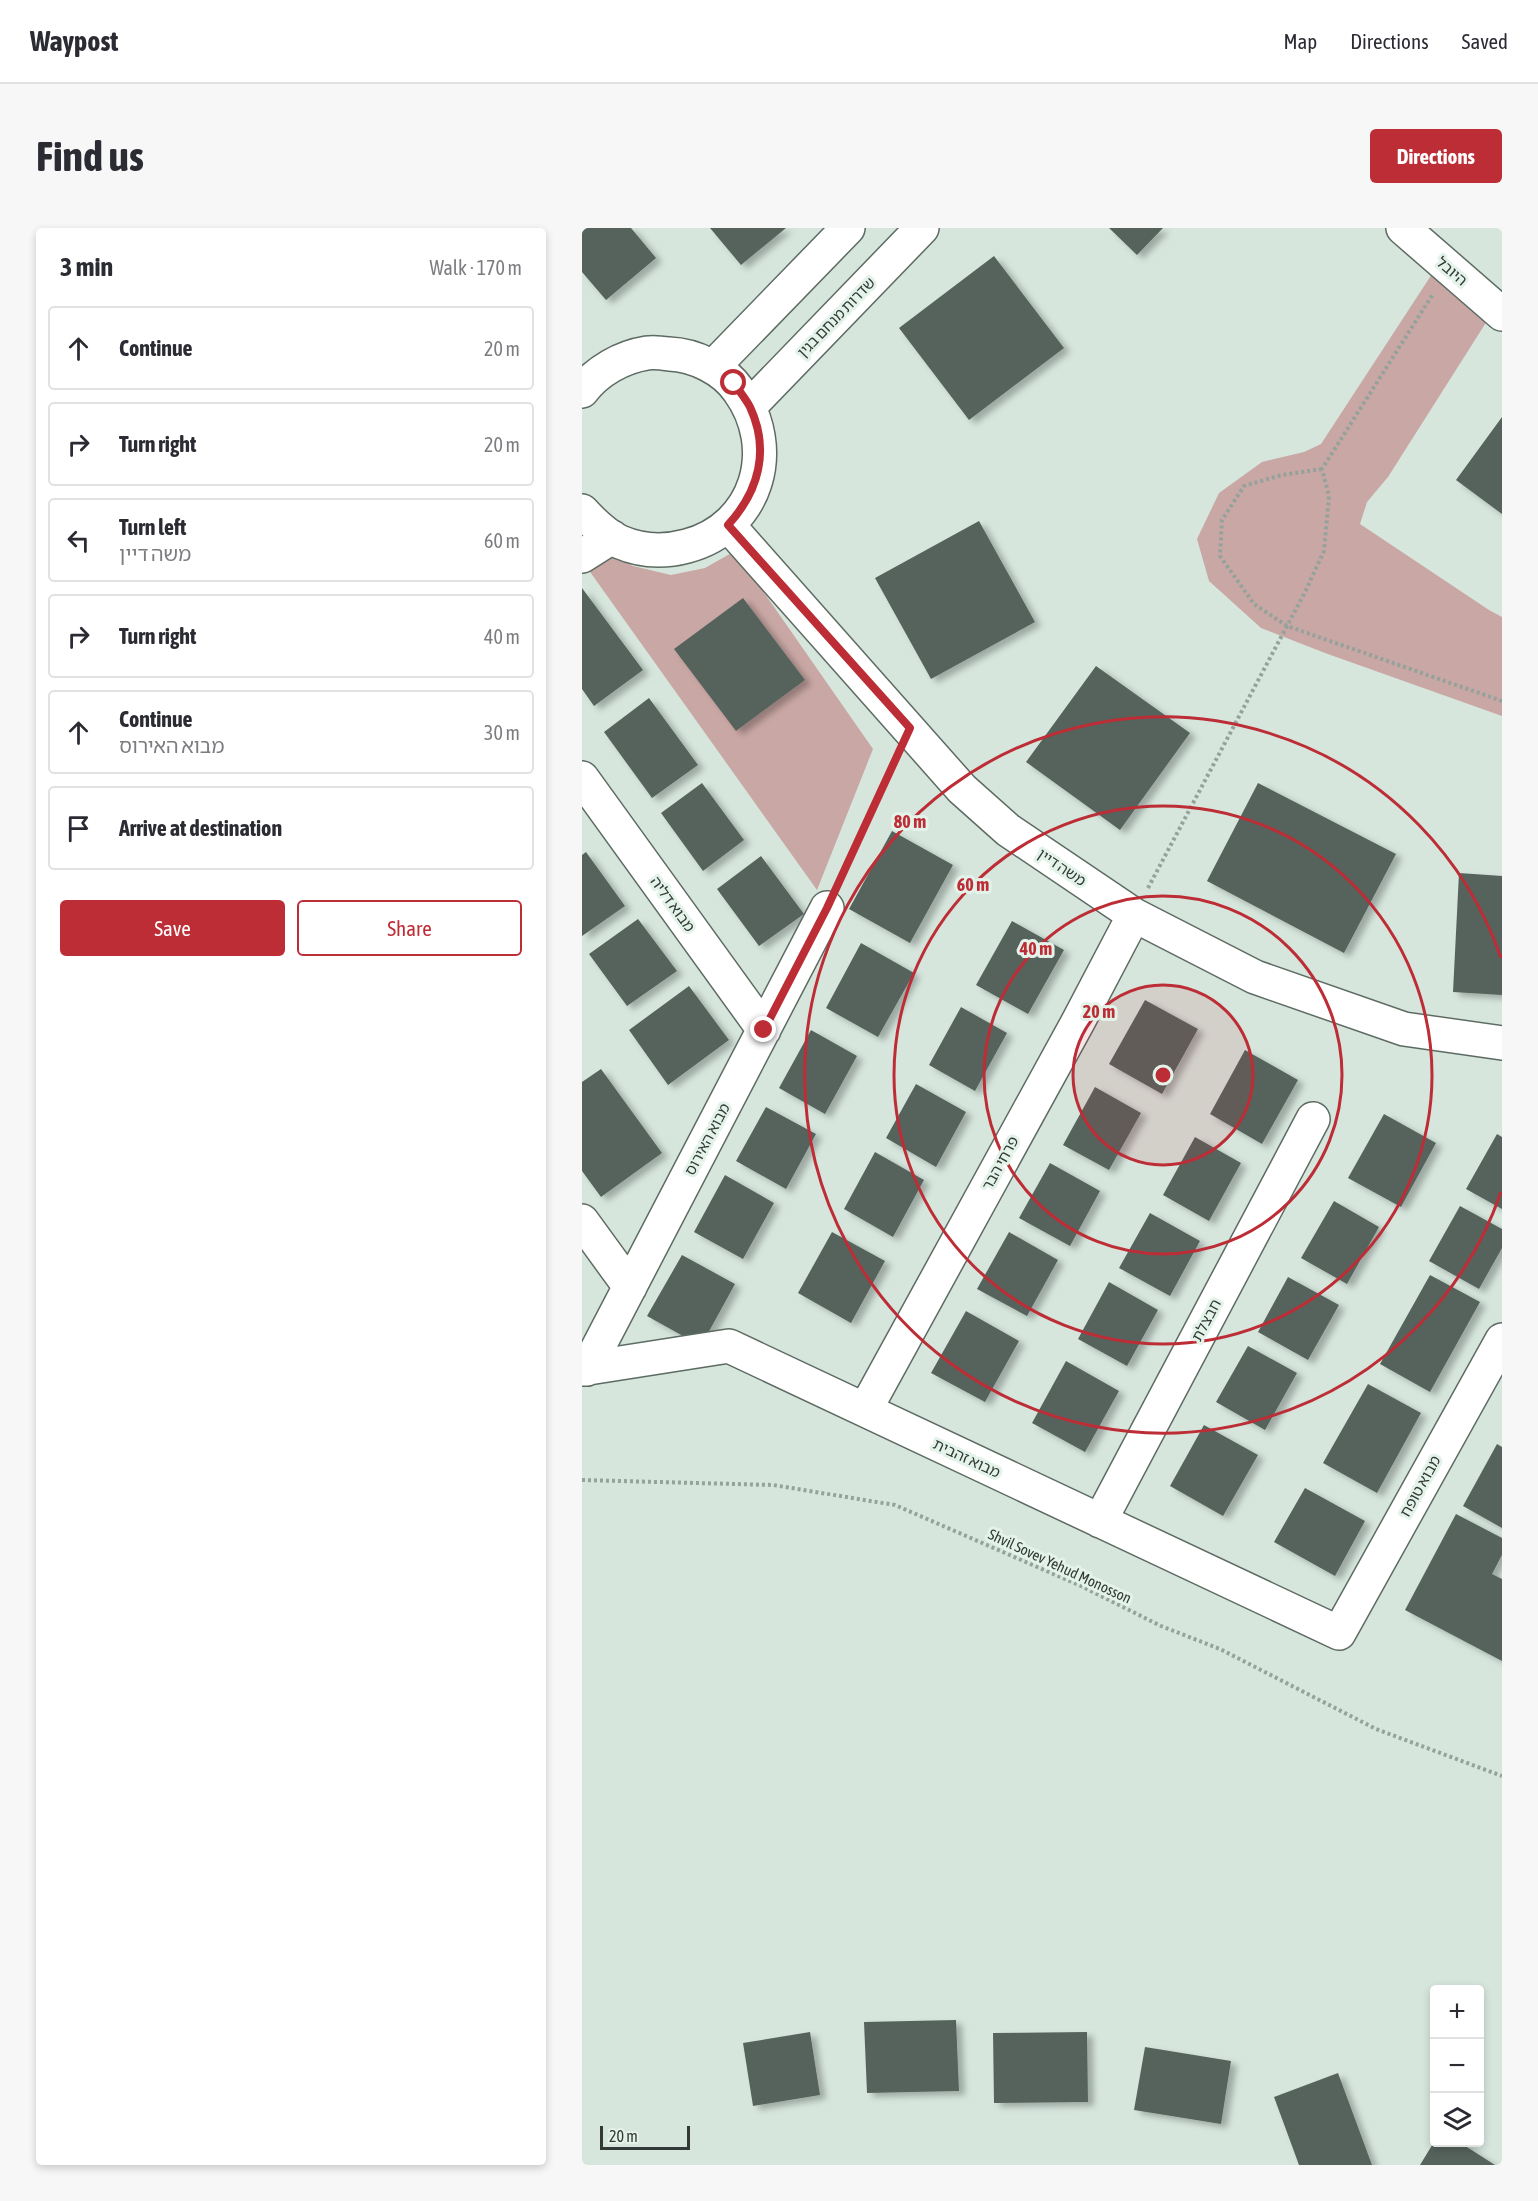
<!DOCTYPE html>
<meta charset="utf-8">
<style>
body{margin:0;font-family:"Asap Condensed","Noto Sans Hebrew",sans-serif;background:#f7f7f7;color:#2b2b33}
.controls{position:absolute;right:18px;bottom:18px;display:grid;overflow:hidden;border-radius:6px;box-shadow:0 3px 9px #0003}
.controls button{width:54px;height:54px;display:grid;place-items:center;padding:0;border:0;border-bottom:2px solid #e1e1e2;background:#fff;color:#2b2b33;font:30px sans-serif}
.scale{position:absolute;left:18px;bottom:15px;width:90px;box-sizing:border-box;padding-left:6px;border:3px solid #333936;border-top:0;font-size:16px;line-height:21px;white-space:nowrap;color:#333936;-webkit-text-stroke:4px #e3f3ea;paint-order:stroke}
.stop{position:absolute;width:18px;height:18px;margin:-14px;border:4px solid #bd2d36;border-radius:50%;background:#fff}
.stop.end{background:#bd2d36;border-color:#fff;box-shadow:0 2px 6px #0008}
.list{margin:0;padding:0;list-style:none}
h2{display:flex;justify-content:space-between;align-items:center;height:78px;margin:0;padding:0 24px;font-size:26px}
h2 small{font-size:20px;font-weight:400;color:#7c7c81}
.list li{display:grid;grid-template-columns:39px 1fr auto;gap:18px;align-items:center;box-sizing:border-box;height:84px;margin:0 12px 12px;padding:0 12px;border:2px solid #e1e1e2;border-radius:6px}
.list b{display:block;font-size:22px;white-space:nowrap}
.list p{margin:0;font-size:20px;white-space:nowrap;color:#7c7c81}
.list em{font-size:20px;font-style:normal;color:#7c7c81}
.actions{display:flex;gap:12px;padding:18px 24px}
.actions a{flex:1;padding:14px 0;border:2px solid #bd2d36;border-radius:6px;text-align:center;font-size:21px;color:#bd2d36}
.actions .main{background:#bd2d36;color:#fff}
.icon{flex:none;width:33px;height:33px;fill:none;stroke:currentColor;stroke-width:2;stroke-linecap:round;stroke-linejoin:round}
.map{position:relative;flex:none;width:920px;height:1937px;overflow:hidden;border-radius:6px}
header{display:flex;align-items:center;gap:36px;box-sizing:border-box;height:84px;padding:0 30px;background:#fff;border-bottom:2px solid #e1e1e2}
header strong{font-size:28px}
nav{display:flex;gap:33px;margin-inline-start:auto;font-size:21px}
.intro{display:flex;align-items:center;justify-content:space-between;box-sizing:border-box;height:144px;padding:0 36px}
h1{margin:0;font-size:42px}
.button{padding:15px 27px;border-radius:6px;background:#bd2d36;color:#fff;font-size:21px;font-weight:700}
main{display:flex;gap:36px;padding:0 36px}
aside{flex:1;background:#fff;border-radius:6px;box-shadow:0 3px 9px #0003}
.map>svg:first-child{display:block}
.green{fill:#c9a7a4}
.building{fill:#56645d;filter:url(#shadow)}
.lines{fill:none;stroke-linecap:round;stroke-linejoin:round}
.minor-casing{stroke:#5d6b63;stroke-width:36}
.path{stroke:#95a19b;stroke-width:4;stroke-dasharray:3 3;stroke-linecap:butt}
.minor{stroke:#fff;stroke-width:33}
.route{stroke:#bd2d36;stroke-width:8}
.ring{fill:none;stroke:#bd2d36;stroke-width:3}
.labels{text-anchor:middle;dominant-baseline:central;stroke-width:6;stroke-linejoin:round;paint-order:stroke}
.street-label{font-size:15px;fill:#333936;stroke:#e3f3ea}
.centre{fill:#bd2d36;stroke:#e3f3ea;stroke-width:3}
.ring-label{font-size:18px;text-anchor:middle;font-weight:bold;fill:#bd2d36;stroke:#e3f3ea;stroke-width:6;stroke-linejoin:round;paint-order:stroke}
</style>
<header>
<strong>Waypost</strong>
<nav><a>Map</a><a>Directions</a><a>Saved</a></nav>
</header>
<div class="intro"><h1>Find us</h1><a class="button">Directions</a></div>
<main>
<aside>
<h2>3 min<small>Walk · 170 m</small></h2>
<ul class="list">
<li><svg class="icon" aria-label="ahead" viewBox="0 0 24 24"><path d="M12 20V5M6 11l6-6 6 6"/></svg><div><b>Continue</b></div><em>20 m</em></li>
<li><svg class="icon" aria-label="right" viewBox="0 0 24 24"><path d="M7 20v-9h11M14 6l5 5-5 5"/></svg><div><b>Turn right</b></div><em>20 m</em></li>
<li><svg class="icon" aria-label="left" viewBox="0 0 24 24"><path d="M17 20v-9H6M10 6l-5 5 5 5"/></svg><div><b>Turn left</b><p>משה דיין</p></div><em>60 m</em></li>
<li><svg class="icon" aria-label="right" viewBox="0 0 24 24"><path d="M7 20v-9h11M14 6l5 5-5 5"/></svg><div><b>Turn right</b></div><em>40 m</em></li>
<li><svg class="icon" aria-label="ahead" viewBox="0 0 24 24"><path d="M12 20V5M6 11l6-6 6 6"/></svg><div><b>Continue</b><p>מבוא האירוס</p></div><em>30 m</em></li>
<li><svg class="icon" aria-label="arrive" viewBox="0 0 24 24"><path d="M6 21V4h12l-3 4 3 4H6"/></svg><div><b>Arrive at destination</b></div></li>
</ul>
<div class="actions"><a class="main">Save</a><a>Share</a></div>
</aside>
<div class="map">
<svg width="920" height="1937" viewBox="0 0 920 1937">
<defs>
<filter id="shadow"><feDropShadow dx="6" dy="4" stdDeviation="3" flood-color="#0004"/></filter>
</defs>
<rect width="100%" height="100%" fill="#d6e6dd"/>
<path class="green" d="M850 46 905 93 806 249 785 274 778 296 907 382 920 389V488L743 425 679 400 627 353 615 311 637 265 680 234 722 224 739 216Z
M20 319 51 338 89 347 123 340 153 323 291 521 235 662 1 334Z"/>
<path class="building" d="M4 0H49L74 30 24 72 0 44V4Z
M128 0H204L159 37Z
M527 0H581L555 27Z
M412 28 482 120 387 192 317 100Z
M920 189V286L874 252Z
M397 293 453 394 349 451 293 350Z
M0 360 61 442 12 478 0 461Z
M161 370 223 452 154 503 92 421Z
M514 438 608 505 538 602 444 534Z
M67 470 116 537 70 570 22 504Z
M120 555 162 612 121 643 79 585Z
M676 555 814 626 762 725 625 653Z
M310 603 371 637 328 715 267 681Z
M4 624 43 678 0 708V627Z
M179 628 222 686 177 718 135 661Z
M877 645 920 648V767L871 764Z
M56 691 95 743 45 778 7 726Z
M430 693 482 722 446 786 394 757Z
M279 715 332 745 296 809 244 780Z
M107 758 147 812 86 857 47 802Z
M563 772 616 801 580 866 527 836Z
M379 779 425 805 393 863 347 837Z
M229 802 275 828 243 886 197 860Z
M663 822 716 852 680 916 628 886Z
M19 841 80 925 19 969 0 943V854Z
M334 856 384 884 354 939 304 910Z
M513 859 559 885 527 942 481 917Z
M184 879 234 906 204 961 154 933Z
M802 886 854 915 819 979 766 950Z
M915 906 920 909V981L884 961Z
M613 909 659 935 627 993 581 967Z
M293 924 342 952 311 1009 262 981Z
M468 935 518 963 488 1018 437 990Z
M143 947 192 975 161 1031 112 1004Z
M752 973 797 999 765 1056 719 1030Z
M878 978 920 1001V1020L897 1061 847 1033Z
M568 985 618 1013 588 1068 537 1040Z
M250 1004 303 1033 269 1095 216 1065Z
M427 1004 476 1032 445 1088 395 1061Z
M100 1027 153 1056 119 1118 65 1088Z
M848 1047 898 1074 848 1164 798 1136Z
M706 1049 757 1077 726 1132 676 1104Z
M527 1054 576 1082 545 1138 496 1111Z
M384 1083 437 1113 403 1174 349 1145Z
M666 1118 715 1145 683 1202 634 1174Z
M484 1133 537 1163 503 1224 450 1195Z
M786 1156 839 1185 795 1265 741 1235Z
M622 1197 676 1227 641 1288 588 1258Z
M915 1216 920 1219V1300L881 1278Z
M723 1260 783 1293 753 1348 692 1314Z
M874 1286 920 1310V1327L910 1346 920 1351V1433L823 1382Z
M374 1792 377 1863 285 1865 282 1794Z
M228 1804 238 1867 171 1878 161 1815Z
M505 1804 506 1874 412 1875 411 1805Z
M563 1819 649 1833 639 1896 552 1882Z
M756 1845 790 1937H717L692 1869Z
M852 1914H877L913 1937H838Z"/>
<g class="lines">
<g class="minor-casing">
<path id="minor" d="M821 0 920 86
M131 139 266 0
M0 163C15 143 40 129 65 125 72 124 80 125 87 126 113 127 142 141 157 163 198 220 176 299 105 318 83 324 59 323 38 314 23 307 11 295 0 283
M168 178 340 0
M146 297 380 561 426 602 552 687 673 749 822 801 920 815
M0 328 30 309
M0 550 182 802
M0 993 48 1059
M0 1141 147 1118 757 1405 920 1112
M5 1141 245 680
M283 1182 497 792 552 687
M518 1293 731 891"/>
</g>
<path class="path" d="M740 241 700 247 662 258 640 292 638 328 672 376 705 398 920 473
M258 652 314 531
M566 660 723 364 742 323 747 268 740 241 851 66
M0 1252 191 1257 313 1277 499 1358 579 1398 638 1421 794 1501 920 1548"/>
<use href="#minor" class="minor"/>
</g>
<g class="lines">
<path class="route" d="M152 155C157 163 164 171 168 179 188 222 177 263 146 297L328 500 245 680 182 802"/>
</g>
<circle cx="581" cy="847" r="90" fill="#bd2d36" fill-opacity=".12"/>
<g class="ring">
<circle cx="581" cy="847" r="90"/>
<circle cx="581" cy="847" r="179"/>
<circle cx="581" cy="847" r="269"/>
<path d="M919 964A358 358 0 1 1 919 730"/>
</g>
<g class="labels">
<g class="street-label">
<text transform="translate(870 43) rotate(41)">היובל</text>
<text transform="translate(254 89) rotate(-46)">שדרות מנחם בגין</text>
<text transform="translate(480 639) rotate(34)">משה דיין</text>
<text transform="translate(91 676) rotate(54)">מבוא דליה</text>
<text transform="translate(125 911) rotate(-62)">מבוא האירוס</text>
<text transform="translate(418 935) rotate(-61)">פרחי הבר</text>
<text transform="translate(624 1092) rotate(-62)">חבצלת</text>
<text transform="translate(385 1230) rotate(25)">מבוא זהבית</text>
<text transform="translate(838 1258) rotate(-61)">מבוא טופח</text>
<text transform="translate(478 1338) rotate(25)">Shvil Sovev Yehud Monosson</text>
</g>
</g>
<circle cx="581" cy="847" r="9" class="centre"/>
<g class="ring-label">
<text x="328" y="600">80 m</text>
<text x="391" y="663">60 m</text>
<text x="454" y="727">40 m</text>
<text x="517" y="790">20 m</text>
</g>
</svg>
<div class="controls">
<button>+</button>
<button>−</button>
<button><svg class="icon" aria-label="layers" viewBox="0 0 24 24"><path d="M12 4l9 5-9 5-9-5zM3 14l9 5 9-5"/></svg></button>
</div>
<div class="scale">20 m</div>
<div class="stop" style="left:152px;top:155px"></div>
<div class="stop end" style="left:182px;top:802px"></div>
</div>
</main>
